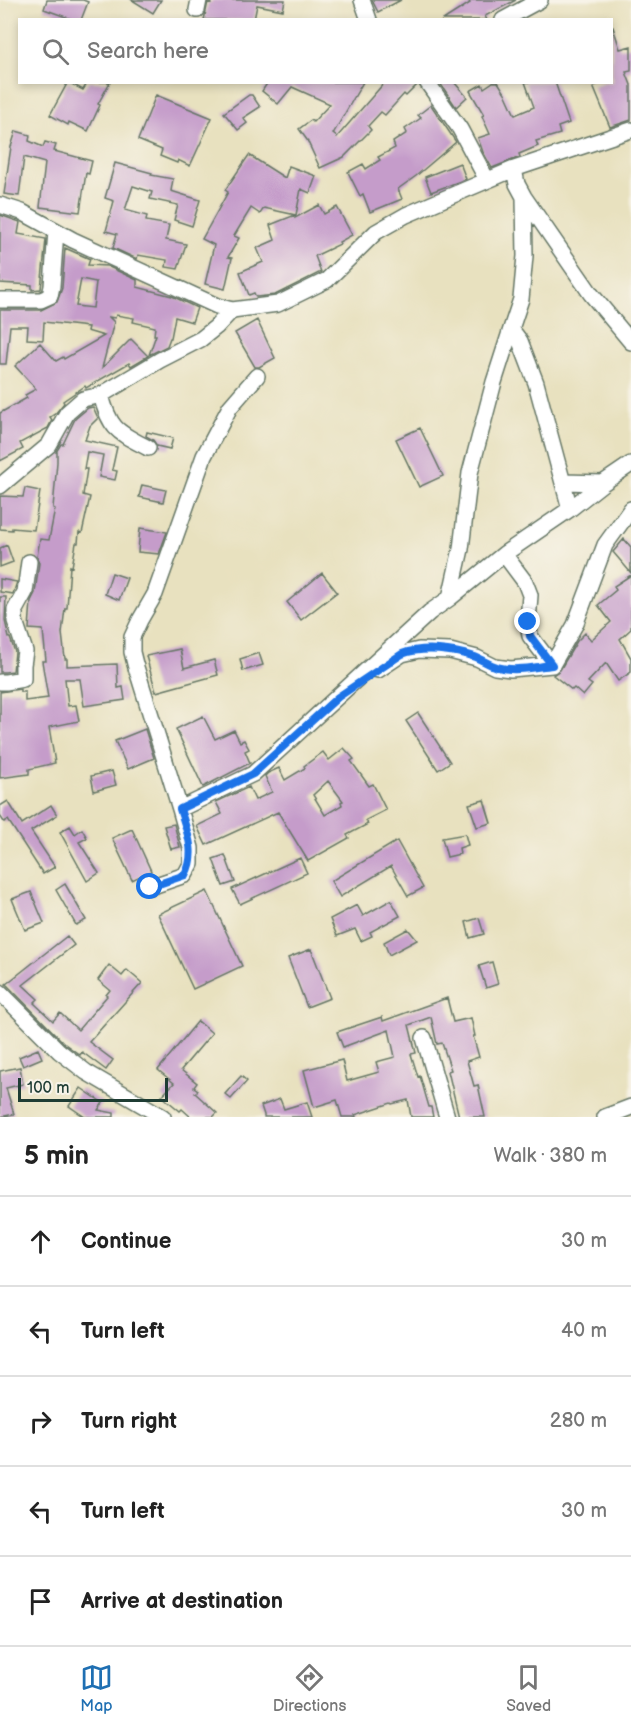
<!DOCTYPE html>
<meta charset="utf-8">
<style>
body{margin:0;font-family:"Balsamiq Sans",sans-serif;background:#f6f6f6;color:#222}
.scale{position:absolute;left:18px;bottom:15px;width:150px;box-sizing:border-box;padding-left:6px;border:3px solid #1f3d34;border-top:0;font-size:16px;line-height:21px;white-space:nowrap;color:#1f3d34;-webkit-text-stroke:4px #f7f3e8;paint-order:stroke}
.stop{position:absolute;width:18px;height:18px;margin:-14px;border:4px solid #1a73e8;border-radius:50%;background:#fff}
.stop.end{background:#1a73e8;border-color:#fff;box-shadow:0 2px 6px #0008}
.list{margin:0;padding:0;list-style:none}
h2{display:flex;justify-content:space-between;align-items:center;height:78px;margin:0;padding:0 24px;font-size:26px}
h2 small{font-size:20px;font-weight:400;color:#767676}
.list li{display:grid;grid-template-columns:39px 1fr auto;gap:18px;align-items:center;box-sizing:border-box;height:90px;padding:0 24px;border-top:2px solid #e0e0e0}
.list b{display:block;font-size:22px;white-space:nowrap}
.list em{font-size:20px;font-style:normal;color:#767676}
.icon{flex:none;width:33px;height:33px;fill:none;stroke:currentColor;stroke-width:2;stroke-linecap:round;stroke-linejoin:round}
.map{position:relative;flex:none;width:631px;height:1117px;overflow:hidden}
.search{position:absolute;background:#fff;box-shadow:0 3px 9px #0003;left:18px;right:18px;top:18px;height:66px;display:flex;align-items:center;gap:15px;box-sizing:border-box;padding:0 21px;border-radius:0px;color:#767676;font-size:22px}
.sheet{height:528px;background:#fff}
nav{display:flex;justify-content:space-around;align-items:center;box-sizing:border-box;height:84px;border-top:2px solid #e0e0e0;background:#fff;font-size:16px;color:#767676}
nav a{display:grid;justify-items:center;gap:3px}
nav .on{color:#1f6fb2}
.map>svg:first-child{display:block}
.building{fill:#c59cca;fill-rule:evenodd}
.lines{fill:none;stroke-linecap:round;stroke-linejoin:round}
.minor-casing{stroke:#657665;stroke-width:18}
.minor{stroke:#fff;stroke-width:15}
.route{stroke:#1a73e8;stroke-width:8}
</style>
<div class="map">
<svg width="631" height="1117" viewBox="0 0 631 1117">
<rect width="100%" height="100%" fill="#f7f3e8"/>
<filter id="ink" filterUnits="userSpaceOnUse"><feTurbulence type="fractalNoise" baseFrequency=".0167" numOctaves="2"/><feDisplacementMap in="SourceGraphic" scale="12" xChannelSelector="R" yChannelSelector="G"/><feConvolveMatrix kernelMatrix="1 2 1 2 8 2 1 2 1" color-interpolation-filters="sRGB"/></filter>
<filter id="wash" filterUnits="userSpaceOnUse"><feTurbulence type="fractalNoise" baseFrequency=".008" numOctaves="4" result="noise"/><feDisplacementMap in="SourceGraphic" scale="24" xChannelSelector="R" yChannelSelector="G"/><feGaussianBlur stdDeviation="1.35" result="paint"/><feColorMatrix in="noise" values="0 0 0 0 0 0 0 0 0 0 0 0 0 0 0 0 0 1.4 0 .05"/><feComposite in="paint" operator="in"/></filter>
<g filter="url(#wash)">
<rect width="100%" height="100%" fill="#e8e1bf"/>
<g id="blocks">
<path class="building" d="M47 0H83L88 2 81 20H74L44 9Z
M132 0H161L153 13Z
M212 0H285L283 10 257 5 254 20H204L208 2 211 3Z
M372 0H401L378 12Z
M468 0H516L485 16 487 20H443L470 3Z
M612 27H613L620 49 631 46V71L626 72 631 85V120L610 127 593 86 605 82H612Z
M68 82 83 90 88 82H110L98 104 100 105 88 131 69 122 68 125 50 115Z
M268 82H363L333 134 337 137 385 82H417L418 84 406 96 404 94 385 115 381 112 368 126 371 130 344 157 320 168 307 140 299 129 311 120 313 122 330 104 292 87 278 104 262 91Z
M454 82 467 97 456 107 440 83Z
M493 82H498L505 93 515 115 534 107 525 82H555L569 123 558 127 560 134 536 141 538 146 519 154 520 157 492 168 483 152 478 138 490 134 482 116 484 115 470 91 482 84 484 88Z
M156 95 212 118 190 166 178 160 177 163 160 156 162 150 138 140Z
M249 95H252L260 107 243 118 247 123 238 130 224 113Z
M431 105 456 142 416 176 398 189 402 199 370 212 363 194 360 196 348 172 363 164 366 169 380 160 378 157 395 148 393 142 407 133 405 129 421 118 418 115Z
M16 131 30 135 29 141 43 147 45 142 56 145 54 151 92 161 89 174 86 173 80 212 40 207 45 163 24 157 19 196 4 194 11 147Z
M249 155 285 178 289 166 316 176 310 193 301 189 296 215 264 208 260 214 251 208 234 236 239 238 228 257 232 258 225 289 205 284 214 245 202 239 228 192 225 190Z
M115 163 152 173 151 175 173 179 171 191 200 200 192 226 174 220 178 205 150 199 152 192 133 186 125 210 147 216 146 221 169 225 166 240 186 244 178 269 166 267 167 260 138 255 137 259 113 248 117 234 106 231 114 201 105 198Z
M460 163 466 179 431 192 425 177Z
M319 205 324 214 337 207 352 235 339 242 340 244 315 256 321 272 275 295 256 297 254 293 249 295 240 272 263 262 257 248 275 240 270 225 295 215V218Z
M0 215 20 222 18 234 46 239 41 289 32 290V285L0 283Z
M65 248 90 259 88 265 107 266 137 280V287L172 296 197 308 192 322 175 317 171 338H170L167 346 149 355 156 335H154L155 327 133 322 134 318 116 315 115 318 109 317 114 322 102 368 131 339 148 356 131 366 129 363 86 388 85 386 63 401 64 403 55 414 50 417 52 420 48 428 20 443 23 449 0 461V413L27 398 25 395 36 389 15 366 40 343 56 361 63 357 64 359 104 336 87 331 88 327 44 322 43 340 27 339 28 326H10L6 364H0V310H41L57 302 62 288ZM81 279 96 282 93 308 76 306Z
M257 320 275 358 259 367H255L235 333Z
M93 407 98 418 90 426 85 440 117 447 112 470 117 471 115 480 99 477 103 455 87 452 84 469H87L83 495 90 497 82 533 79 532 78 543H76L72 567 70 566 67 608H65L62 633 65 659H67V666L117 664 118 688 123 687 125 700 84 706 80 679H65L68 706 76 705 79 721 49 727 55 763 29 769V774L0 778V692L20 689V692H25V701L48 698 42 661H46L43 630 29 629 31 601 35 593 39 563 37 557 40 539 49 540 55 509 53 508 57 462V452H56L61 444H63L75 419 88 408Z
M420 428 443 476 419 487 396 439Z
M147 432 173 438 170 449 157 446 153 440 146 436Z
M142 485 166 490 163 502 139 497Z
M25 488 40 491 34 530 12 528V530L0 529V496L23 497Z
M140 528 167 532 159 554 138 552Z
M624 539 631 547V573L613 552Z
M7 545 13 562 0 567V548Z
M112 573 127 578 119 600 105 594Z
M322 573 337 592 301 620 287 602Z
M631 575V629L620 639 631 658V672L618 681 606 663 588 682 592 685 583 696 574 688 572 690 553 675 560 670 577 641 585 633 591 640 611 622 598 605 616 590 614 586Z
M0 579 17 582 13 594 0 592Z
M0 597H6L5 621 9 638H10L15 652 13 671 5 672H0Z
M180 649 184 668 214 660 218 675 156 692 146 656Z
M259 653 263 665 243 671 240 659Z
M418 713 450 762 438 770 406 721Z
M203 716 215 739 234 730 240 742 244 740 249 749 245 751 250 763 203 787 176 729Z
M145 729 154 758 128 769 115 741Z
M344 748 354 759 351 761 369 786 373 784 386 810 366 820 368 824 347 835 349 838 308 861 278 812 206 845 197 826 222 814 216 802 249 787 255 800 272 792 265 776 268 773 279 768 285 780 305 768 304 766 323 752 329 760ZM328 781 343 801 341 802 342 805 325 815 313 795Z
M112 771 116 785 94 791 91 776Z
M484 800 491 823 477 827 469 804Z
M8 801 22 824 51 805 57 815 31 831 55 867 43 874 8 820 4 822 0 816V806Z
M174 824 180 847 171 849 164 826Z
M70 826 75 834 82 829 87 838 79 842 99 873 87 881 60 832Z
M132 829 151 871 132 880 112 838Z
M465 834 468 845 459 848 460 854 447 857 442 838Z
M397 841 423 888 408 896 391 866 340 897 331 881Z
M225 855 235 882 223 886 213 859Z
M300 858 307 873 240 904 232 889Z
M65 884 86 920 76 925 56 890Z
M207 891 242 966 193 989 158 914Z
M31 892 44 923 25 930 12 899Z
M391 900 400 916 370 932 372 936 361 941 355 929 337 936 330 919 357 905 363 916Z
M479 918 484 934 470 938 466 922Z
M408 929 417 940 389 955 384 942Z
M67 936 74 945 23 985 38 999 34 1003 53 1021 60 1013 78 1030 107 996 106 995 110 990 98 980 109 965 122 976 127 970 142 983 89 1042 113 1060 106 1070 82 1052 80 1055 65 1044 6 984Z
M311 949 330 998 307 1007 288 958Z
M492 962 498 984 486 988 479 966Z
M447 998 453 1022 471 1018 475 1036H473L479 1057 467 1061 474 1086 478 1085 485 1117H459L448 1071 451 1070 442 1043 437 1044 431 1017 409 1025 416 1053 411 1054 418 1077 420 1076 429 1107H431L433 1117H411L408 1100 392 1104 391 1103 355 1115 356 1117H342L337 1100 314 1107 304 1070 342 1060 347 1081 379 1072 376 1062 395 1057 389 1030 343 1047 337 1032 382 1017 383 1021Z
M198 1021 212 1033 181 1070 197 1083 194 1087 198 1090 195 1093 217 1113 213 1117H191L182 1109 180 1111 162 1096 174 1083 158 1070Z
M38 1049 42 1058 23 1066 19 1057Z
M20 1067 23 1084 6 1088 14 1114 0 1117V1071Z
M241 1076 247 1081 231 1099 225 1094Z
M81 1088 103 1103 98 1110 114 1113V1117H85L69 1106Z
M280 1099 284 1109 307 1102 312 1117H264V1115L261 1106Z"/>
</g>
</g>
<g filter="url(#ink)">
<use href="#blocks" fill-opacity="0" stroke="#657665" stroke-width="1.5"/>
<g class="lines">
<g class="minor-casing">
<path id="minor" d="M362 0 369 20
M197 10 199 0
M503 20 540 0
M427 82 460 129 487 180
M514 169 517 184 524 197 591 294 631 342
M524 197 525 256 521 299 511 329 520 341 536 383 570 509
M0 205 22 212 73 240 217 306 232 310 278 304 327 280 376 232 406 215 514 169 631 130
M0 300H41L50 296 52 286 56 231
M101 395C110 430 118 432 148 448
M563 482 603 483
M0 486 49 445 67 413 83 399 101 395 160 360 201 339 216 327 232 310
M504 554 525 582 530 595 528 622 530 636 552 665
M450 598 461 549 470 473 494 382 511 329
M552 665 575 625 605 545 631 509
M378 670 402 654 419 650 450 651 477 658 495 667 511 669 552 665
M0 682H6L23 679V665L25 651 15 621V610L25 592 29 562
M180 809 253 774 430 612 450 598 504 554 570 509 603 483 631 464
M150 887 185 875 191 864V848L180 809 135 664 132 652V637L140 620 155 594 204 456 230 407 257 376
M0 992 59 1051 86 1072 163 1117
M424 1038 447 1117
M605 1117 631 1107"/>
</g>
<use href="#minor" class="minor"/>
</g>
</g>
<g class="lines" filter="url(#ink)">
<path class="route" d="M150 887 185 875C197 853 187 832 180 809L253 774 338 697 402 654C424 646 453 650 475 657 483 660 489 665 497 667 515 672 534 667 552 665L530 636 528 622"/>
</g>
</svg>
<div class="scale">100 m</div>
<div class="stop" style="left:150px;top:887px"></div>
<div class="stop end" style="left:528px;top:622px"></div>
<div class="search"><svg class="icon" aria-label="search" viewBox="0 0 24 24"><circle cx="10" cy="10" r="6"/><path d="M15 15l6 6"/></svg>Search here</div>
</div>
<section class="sheet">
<h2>5 min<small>Walk · 380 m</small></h2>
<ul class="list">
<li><svg class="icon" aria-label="ahead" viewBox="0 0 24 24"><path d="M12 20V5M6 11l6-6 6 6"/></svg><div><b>Continue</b></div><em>30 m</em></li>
<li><svg class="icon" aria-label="left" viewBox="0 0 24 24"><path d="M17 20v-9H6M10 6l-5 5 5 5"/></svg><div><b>Turn left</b></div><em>40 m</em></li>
<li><svg class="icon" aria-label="right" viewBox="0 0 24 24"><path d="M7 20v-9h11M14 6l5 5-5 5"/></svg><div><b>Turn right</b></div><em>280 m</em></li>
<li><svg class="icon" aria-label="left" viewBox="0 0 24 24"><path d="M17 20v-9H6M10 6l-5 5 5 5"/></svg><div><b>Turn left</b></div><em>30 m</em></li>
<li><svg class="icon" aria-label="arrive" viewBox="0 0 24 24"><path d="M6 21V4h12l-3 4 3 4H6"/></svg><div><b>Arrive at destination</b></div></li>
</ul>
</section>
<nav>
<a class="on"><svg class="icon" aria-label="map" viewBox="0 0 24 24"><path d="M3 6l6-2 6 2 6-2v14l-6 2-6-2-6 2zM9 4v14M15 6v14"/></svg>Map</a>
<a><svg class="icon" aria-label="directions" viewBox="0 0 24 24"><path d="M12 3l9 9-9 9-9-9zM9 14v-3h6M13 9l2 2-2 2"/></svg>Directions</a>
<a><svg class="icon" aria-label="saved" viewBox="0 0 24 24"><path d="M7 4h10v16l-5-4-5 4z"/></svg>Saved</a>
</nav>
